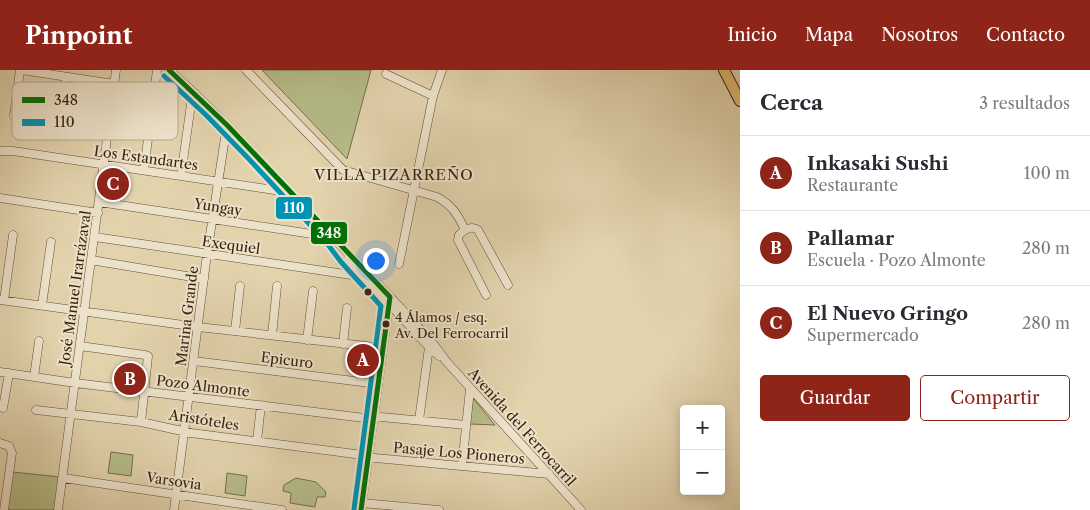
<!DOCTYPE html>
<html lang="es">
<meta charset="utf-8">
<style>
body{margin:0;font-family:"Libre Caslon Text",serif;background:#f2f2f3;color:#2b2b33}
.controls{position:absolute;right:15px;bottom:15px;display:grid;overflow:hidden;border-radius:5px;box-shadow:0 2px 12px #0003}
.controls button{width:45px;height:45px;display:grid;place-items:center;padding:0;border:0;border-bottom:1px solid #e1e1e2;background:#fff;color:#2b2b33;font:25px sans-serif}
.you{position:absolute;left:375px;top:190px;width:18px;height:18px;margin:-12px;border:4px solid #fff;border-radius:50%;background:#1a73e8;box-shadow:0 0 0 8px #1a73e833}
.badge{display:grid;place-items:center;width:32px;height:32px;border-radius:50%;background:#8f2418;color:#fff;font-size:16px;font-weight:700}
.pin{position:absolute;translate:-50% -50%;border:2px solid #fff;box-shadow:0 1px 5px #0006}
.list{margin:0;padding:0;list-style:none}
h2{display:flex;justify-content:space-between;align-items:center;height:65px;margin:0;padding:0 20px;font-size:21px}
h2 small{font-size:16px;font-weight:400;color:#7c7c81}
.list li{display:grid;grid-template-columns:32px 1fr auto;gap:15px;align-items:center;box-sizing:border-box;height:75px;padding:0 20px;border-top:1px solid #e1e1e2}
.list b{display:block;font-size:19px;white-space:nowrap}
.list p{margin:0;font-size:16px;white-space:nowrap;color:#7c7c81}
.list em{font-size:16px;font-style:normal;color:#7c7c81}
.actions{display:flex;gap:10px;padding:15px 20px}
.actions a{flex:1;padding:11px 0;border:1px solid #8f2418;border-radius:5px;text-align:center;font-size:18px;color:#8f2418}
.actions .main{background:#8f2418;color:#fff}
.map{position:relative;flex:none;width:740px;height:440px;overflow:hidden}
header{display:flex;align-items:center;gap:30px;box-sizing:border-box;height:70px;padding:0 25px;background:#8f2418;color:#fff}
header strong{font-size:24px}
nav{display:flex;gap:28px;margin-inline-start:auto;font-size:18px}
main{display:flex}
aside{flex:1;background:#fff}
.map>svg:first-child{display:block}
.green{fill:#b5bc89;stroke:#776f4c}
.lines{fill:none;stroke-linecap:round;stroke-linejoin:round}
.minor-casing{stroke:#634e36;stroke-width:9}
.major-casing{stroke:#39220e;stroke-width:12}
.minor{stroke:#ece2ca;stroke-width:8}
.major{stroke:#e1ba76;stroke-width:10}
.bus-1-casing{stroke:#ece2ca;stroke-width:9}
.bus-2-casing{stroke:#ece2ca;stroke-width:9}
.bus-1{stroke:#007106;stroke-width:5}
.bus-2{stroke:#0093b3;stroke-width:5}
.bus-dot{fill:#39220e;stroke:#ece2ca;stroke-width:2}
.labels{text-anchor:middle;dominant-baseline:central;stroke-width:4;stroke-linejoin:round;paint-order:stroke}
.bus-label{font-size:13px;fill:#39220e;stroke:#ece2ca;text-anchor:start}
.street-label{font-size:14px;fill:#39220e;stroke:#ece2ca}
.neighbourhood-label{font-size:15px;letter-spacing:1px;fill:#39220e;stroke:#ece2ca}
.key{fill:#ece2ca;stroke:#b6a892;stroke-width:1}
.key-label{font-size:14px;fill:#39220e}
.line-badge{stroke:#ece2ca;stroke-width:2}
.badge-label{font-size:14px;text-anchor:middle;font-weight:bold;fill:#fff}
</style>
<header>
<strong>Pinpoint</strong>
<nav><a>Inicio</a><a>Mapa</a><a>Nosotros</a><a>Contacto</a></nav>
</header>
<main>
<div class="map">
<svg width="740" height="440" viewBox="0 0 740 440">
<rect width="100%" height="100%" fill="#e2d3ad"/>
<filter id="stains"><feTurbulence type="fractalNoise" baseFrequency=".004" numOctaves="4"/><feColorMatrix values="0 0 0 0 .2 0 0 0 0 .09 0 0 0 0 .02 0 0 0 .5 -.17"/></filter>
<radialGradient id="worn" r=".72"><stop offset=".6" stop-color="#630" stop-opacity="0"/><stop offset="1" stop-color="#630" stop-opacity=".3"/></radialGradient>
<path class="green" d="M262 0H371L347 89Z
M473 328 495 355 470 354Z
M111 382 133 385 131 406 108 403Z
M13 402 60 407 55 440H10L7 437Z
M227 403 247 406 245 426 225 423Z
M296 408 316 412 326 422 325 427H317L315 437 290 433 291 423 283 421 284 415Z"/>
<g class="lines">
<g class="minor-casing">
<path id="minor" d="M22 0 114 14
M169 0C225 49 274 107 326 161 355 190 383 219 411 249 422 262 436 275 445 290L581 440
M246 0 343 100 437 127C452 135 458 145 465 160
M386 4 433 26
M14 46 20 0
M60 51 66 7
M0 81H13L288 122
M144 100 157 0
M181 106 191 34 195 23
M0 128 98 143
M99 132 332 167
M95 167 365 207
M348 189 429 277 439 286
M91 190 204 209
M399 194 433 26 442 0
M486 225 458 170 459 165C464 160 472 155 478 160L508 215
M0 230 198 257 383 278
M4 230 13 165
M42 235 51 172
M235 261 240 216
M272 265 277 216
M307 270 313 221
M343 274 347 238
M80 276 145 285 148 286 141 352
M194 291 378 314
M0 302 75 313 373 349 381 347 466 355
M34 307 39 271
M3 338 9 303
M36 340 141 352 191 363 363 385 375 388 549 404
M419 350 429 277
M257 371 261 335
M0 373 9 376 12 383 4 440
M462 396 470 319
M63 408 282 440
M362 433 439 440
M58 440 116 0
M174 440 207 184 227 55
M361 440 390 227"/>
</g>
<g class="major-casing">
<path id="major" d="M724 0 740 31"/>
</g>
<use href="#minor" class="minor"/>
<use href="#major" class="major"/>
<g class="bus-1-casing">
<path id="bus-1" d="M169 0 227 55 390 227 361 440"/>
</g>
<g class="bus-2-casing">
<path id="bus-2" d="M164 6 206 45 247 87 326 172 341 192 381 236 354 439"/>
</g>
<use href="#bus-1" class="bus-1"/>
<use href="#bus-2" class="bus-2"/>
</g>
<g class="bus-dot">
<circle cx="368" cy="222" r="4.5"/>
<circle cx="386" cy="254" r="4.5"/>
</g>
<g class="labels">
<g class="bus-label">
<text x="395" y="247">4 Álamos / esq.<tspan x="395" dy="16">Av. Del Ferrocarril</tspan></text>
</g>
<g class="street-label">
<text transform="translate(146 88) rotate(8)">Los Estandartes</text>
<text transform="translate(218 137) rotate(9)">Yungay</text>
<text transform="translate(231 175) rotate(8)">Exequiel</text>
<text transform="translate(75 218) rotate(-82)">José Manuel Irarrázaval</text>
<text transform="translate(187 246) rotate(-83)">Marina Grande</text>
<text transform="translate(287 290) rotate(7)">Epicuro</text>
<text transform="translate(203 316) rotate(7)">Pozo Almonte</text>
<text transform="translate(204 350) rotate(9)">Aristóteles</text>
<text transform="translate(522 357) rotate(48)">Avenida del Ferrocarril</text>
<text transform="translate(459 383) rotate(5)">Pasaje Los Pioneros</text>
<text transform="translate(174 411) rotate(8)">Varsovia</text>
</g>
<g class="neighbourhood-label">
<text x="394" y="104">VILLA PIZARREÑO</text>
</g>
</g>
<rect x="12" y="12" width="166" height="58" rx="8" class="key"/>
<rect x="22" y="27" width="23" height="6" fill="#007106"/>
<rect x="22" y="49" width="23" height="7" fill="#0093b3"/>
<g class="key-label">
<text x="54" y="35">348</text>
<text x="54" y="57">110</text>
</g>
<g class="line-badge">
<rect x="275" y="126" width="38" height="24" rx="5" fill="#0093b3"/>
<rect x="310" y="151" width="38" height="24" rx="5" fill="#007106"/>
</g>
<g class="badge-label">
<text x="294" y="143">110</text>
<text x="329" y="168">348</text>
</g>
<rect width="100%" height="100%" filter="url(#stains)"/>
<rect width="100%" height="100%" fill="url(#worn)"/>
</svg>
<div class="controls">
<button>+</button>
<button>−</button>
</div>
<div class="you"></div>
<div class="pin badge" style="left:363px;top:290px">A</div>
<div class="pin badge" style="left:130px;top:309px">B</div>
<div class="pin badge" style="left:113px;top:114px">C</div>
</div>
<aside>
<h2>Cerca<small>3 resultados</small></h2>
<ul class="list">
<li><span class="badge">A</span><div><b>Inkasaki Sushi</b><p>Restaurante</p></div><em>100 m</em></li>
<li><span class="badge">B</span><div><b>Pallamar</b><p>Escuela · Pozo Almonte</p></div><em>280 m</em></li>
<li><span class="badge">C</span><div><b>El Nuevo Gringo</b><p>Supermercado</p></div><em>280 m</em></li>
</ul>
<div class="actions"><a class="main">Guardar</a><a>Compartir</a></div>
</aside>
</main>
